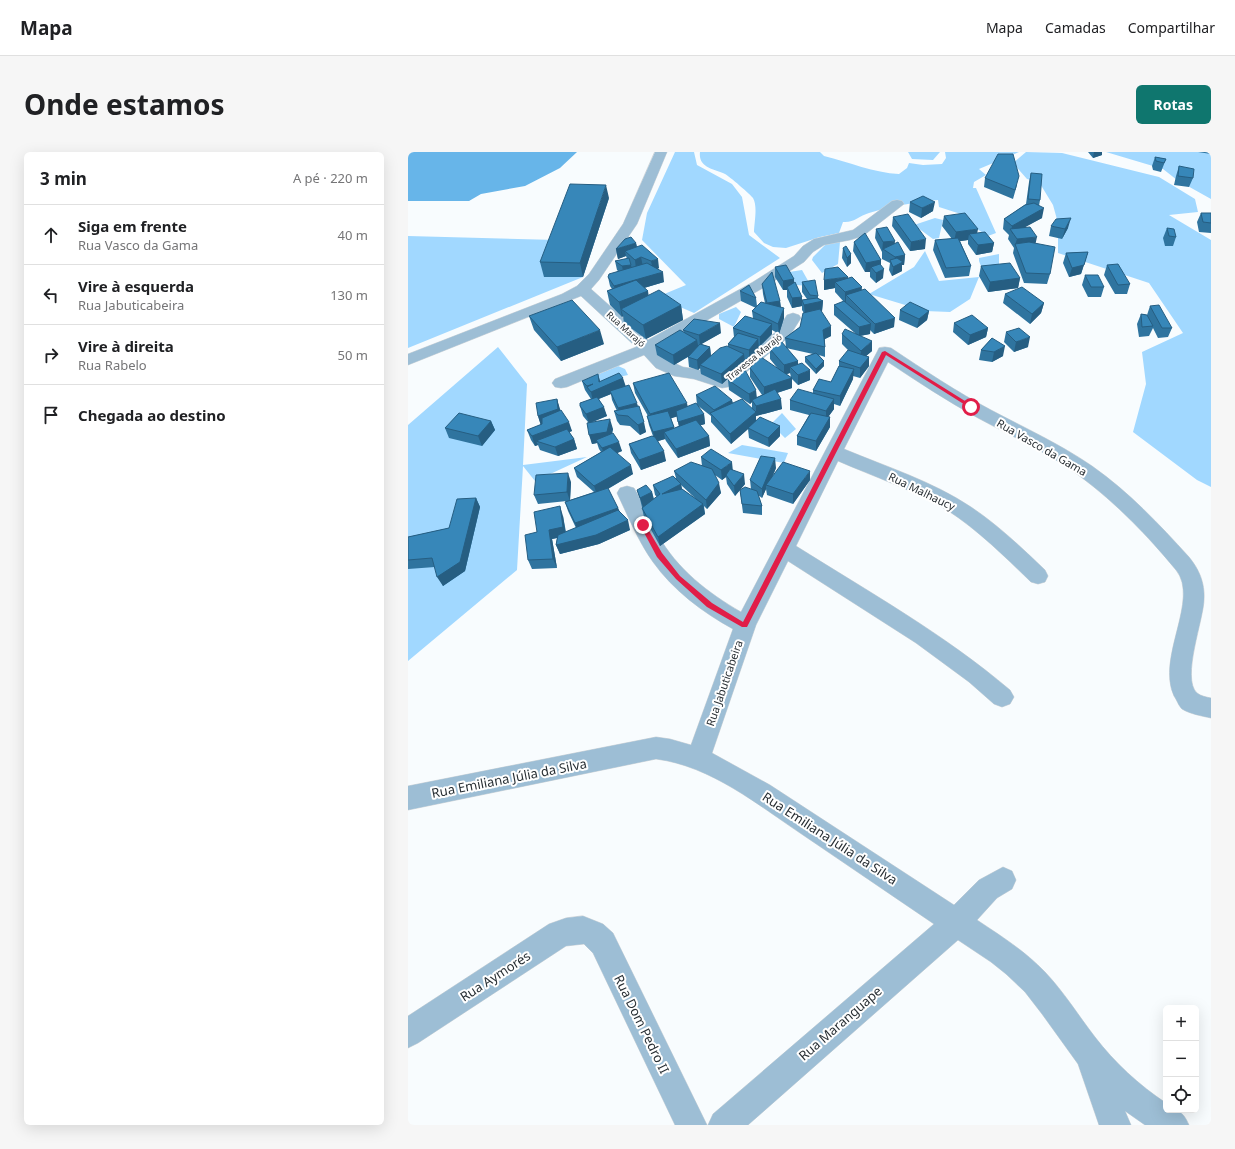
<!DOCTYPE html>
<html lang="pt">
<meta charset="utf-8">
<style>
body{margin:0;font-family:"Noto Sans",sans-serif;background:#f6f6f6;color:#202124}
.controls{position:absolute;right:12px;bottom:12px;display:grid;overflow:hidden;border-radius:6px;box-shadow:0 4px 16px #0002}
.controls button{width:36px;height:36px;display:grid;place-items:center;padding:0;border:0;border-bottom:1px solid #e0e0e0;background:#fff;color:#202124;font:20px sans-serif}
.stop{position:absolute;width:12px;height:12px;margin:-9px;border:3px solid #e11d48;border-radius:50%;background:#fff}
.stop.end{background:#e11d48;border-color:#fff;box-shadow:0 1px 4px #0008}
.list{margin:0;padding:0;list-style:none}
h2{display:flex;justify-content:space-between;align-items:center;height:52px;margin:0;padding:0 16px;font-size:17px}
h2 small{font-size:13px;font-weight:400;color:#757577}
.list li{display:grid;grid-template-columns:26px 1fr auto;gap:12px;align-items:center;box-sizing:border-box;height:60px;padding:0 16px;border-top:1px solid #e0e0e0}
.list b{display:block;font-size:15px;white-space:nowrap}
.list p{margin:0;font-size:13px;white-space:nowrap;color:#757577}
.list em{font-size:13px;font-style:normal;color:#757577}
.icon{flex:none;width:22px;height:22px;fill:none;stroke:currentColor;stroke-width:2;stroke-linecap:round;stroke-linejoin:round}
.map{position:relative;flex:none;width:803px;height:973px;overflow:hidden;border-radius:6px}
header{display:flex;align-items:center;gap:24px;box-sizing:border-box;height:56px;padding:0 20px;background:#fff;border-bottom:1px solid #e0e0e0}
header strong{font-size:19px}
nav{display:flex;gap:22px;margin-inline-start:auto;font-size:14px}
.intro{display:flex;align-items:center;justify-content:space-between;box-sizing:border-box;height:96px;padding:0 24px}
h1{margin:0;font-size:28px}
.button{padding:10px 18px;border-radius:6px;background:#0f766e;color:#fff;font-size:14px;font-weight:700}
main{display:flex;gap:24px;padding:0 24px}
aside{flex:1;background:#fff;border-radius:6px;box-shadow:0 4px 16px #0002}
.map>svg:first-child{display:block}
.green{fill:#a1d8ff}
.water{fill:#67b5e9}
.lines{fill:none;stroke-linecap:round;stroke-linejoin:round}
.minor-casing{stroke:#d3d7da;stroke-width:1}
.minor{fill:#9dbed5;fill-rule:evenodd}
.wall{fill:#2f749f;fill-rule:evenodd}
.shaded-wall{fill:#265e82}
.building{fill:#3787b9;stroke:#265e82}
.route{fill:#e11d48}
.labels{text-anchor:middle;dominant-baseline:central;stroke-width:4;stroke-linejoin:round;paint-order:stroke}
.far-street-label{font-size:9px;fill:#282f34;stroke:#fff}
.street-label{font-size:11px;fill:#282f34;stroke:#fff}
.near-street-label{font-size:13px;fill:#282f34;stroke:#fff}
</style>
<header>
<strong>Mapa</strong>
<nav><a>Mapa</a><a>Camadas</a><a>Compartilhar</a></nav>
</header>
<div class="intro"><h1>Onde estamos</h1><a class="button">Rotas</a></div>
<main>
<aside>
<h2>3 min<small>A pé · 220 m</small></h2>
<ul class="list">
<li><svg class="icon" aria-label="ahead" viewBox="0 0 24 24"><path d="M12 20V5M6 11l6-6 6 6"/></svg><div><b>Siga em frente</b><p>Rua Vasco da Gama</p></div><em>40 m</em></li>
<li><svg class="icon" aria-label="left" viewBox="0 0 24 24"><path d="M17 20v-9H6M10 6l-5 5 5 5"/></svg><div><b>Vire à esquerda</b><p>Rua Jabuticabeira</p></div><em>130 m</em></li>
<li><svg class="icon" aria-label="right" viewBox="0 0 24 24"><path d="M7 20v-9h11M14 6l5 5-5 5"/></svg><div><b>Vire à direita</b><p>Rua Rabelo</p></div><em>50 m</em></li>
<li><svg class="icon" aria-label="arrive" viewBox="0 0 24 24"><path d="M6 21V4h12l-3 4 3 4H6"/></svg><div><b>Chegada ao destino</b></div></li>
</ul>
</aside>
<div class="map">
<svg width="803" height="973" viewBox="0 0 803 973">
<rect width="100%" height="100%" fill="#f8fcfe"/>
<path class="green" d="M267 0H286L289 13 324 32 334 45 341 83 372 106 286 161 249 145 278 133 234 88 239 61Z
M292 0H412L416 4C441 10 466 21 491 22L499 16 501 11 515 13 534 12 538 6 537 0H611L571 17 578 23 566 30 565 36H568L588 81 580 84 569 77 559 64 531 55 530 48C507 50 484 54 461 61 451 64 446 71 435 70L431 81 412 85 378 96 365 95 356 91 346 80C346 71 350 55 345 46 343 43 321 24 317 22 306 17 290 16 292 0Z
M500 0H532L525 8 504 7Z
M618 0 654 1 751 25 787 47 790 60 761 63 803 88V335L789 328 725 280 738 232 734 200 775 181 741 131 650 101V71L645 53 631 30 619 27 605 11Z
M698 0H803V47L769 28 755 17Z
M527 66 535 68 531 86 525 87 506 73Z
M0 84 149 88 175 125 0 196Z
M432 90 430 112 414 121 404 108 405 105 419 91Z
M517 99 531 129 571 125 562 147 542 160 517 159 461 142 506 115Z
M591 102V116L574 117 571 109V106Z
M394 118 403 134 388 133 381 120Z
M328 155 333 160 326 175 311 167V162Z
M90 195 119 232 115 313 179 305 127 329 115 314 109 418 0 509V273Z
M210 214 217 217 220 223 176 233 174 229Z
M374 261 388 277 377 286 363 272Z
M334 293 380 301 376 311 320 301Z"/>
<path class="water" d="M0 0H169L152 16 117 34 73 42 61 49H0Z"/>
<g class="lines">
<g class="minor-casing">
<path id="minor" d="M247 0H259L229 72 191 128 183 137 240 188 345 130 386 104 395 94 406 87 445 78 484 49 489 48 494 49 496 52 455 84 442 88 416 93 405 100 396 110 355 136 249 197 260 208 275 215 288 217 312 224 369 179 379 163 385 161 391 163 393 166 381 185 320 235 314 236 286 227 266 224 248 216 236 203 159 235 153 236 147 235 144 231 147 227 228 195 173 144 0 213V202L154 142 169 134 181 122 215 72Z
M477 195 483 196C516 218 549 240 583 258 617 276 652 292 684 314 721 340 751 372 781 405 791 417 797 431 796 447 796 467 773 526 789 541 793 544 798 545 803 546V566C794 564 782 562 774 557 770 553 769 548 766 544 748 505 792 448 768 418 740 384 708 351 673 325 641 301 605 285 570 266 539 249 510 230 480 210L436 297C479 315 524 329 563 355 590 373 614 396 637 418L640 424 637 430 630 432 623 430C596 404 570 378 539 358 505 338 467 325 430 309L388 394C461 440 536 482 602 538L606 545 602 552 594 555 586 552 561 530 508 491 380 409 348 473 304 601 362 633 546 753 571 728 595 715 604 719 608 728 604 737 589 746 569 768C593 784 617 799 637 820 656 840 670 863 687 885 707 911 731 933 758 951V958C772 958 775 960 781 973H737L717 959 723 973H691L670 912 634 862 617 840 598 822 583 810 550 788 340 973H300L305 962 526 772C482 742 439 713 395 683 350 653 303 614 248 607L0 658V634L248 585 262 587 283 593 325 477C294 460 265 438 245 410 230 389 220 364 209 341L212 336 219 334 226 336C235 351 241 368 250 383 269 417 300 441 333 460L469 200 471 196Z
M175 764 195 772 205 781 299 973H267L185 801 176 792 158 794 10 891 0 896V864L141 772 158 766Z"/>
</g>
<use href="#minor" class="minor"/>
</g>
<path class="wall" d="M680 0H694V3L685 6Z
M790 0H803V2Z
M747 5 758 7 753 20 745 18 744 14Z
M771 14 785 26 781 35 766 33 768 24Z
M623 21 632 48 631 54 634 66 616 75 627 91 642 122 639 132 616 131 605 101 606 96 600 87 601 83 595 77 596 67 618 52 621 30Z
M577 26 609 33 605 47 576 35Z
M201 46 175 125H136L132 110Z
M502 50 525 59 513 66 501 60Z
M793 61H803V81L791 80 789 70Z
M536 64 569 81 586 91 584 100 568 103 560 92V88L552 89 563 114 561 124 537 126 525 98 527 88 544 87 534 74Z
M485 65 517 97 502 99 484 74Z
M643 74 660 76 654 87 641 84Z
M759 76 768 85 765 94H757L755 86Z
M468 77 487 92 497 103 496 113H494V119L484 124 481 118 482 111 474 107V100L467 86Z
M446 90 473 108V114L475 126 468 131 462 125V120H457L445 99Z
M228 91 229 95 251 116 249 117 256 130 236 136 240 139V144L273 153 275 168 238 187 216 171 215 164 214 165 202 153 199 139 204 137 202 134 200 125 210 119 209 118 207 109 219 107 218 104 210 107 208 97Z
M435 96 443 102V111L439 115 434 106Z
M680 100 673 122 661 125 655 111 658 101Z
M699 113 722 132 719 142H707L696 123Z
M573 114 612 126 610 136 580 140 571 124Z
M367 115 386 127V131L394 148 399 147 394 140V130L410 144V146L415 149 414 159H413L423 184 417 187V205L411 203 416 209V214L408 222 397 210V205L405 202 378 196 390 209V212L402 228 390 233 384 227V236L369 241 374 257 348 264V268L372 274V284L361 295 341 286 340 277 323 292 303 270V264L289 253 288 243 324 248 325 251 344 257V250L342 252 321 238 320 228 349 245 354 243 342 225V216L371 218 362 207V197L378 195 377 186 392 175 396 161 394 158V154L384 156 379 145V138H375L367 125ZM382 221 383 225 378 222Z
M677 123 696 135 693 145H680L674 133Z
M440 126 454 138 486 175 466 182 462 178V182L452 184 464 199 458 204 461 205V214L452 226 445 224V227L432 254 426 252V257L420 265H422V275L408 299 389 293V284L401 263 382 258V248L405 241V238L423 230 431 214V209L441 199 434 192V182H448L426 163V153L436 150 427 140V136L416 138V128Z
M354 132 372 149 373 155 376 166 371 182 364 178V182L352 194H350L351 197 341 208 337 207V211L314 232 293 222 292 216 290 218 281 215 280 205 266 213 249 203 247 193 276 180 275 178 313 181 293 192 302 195 303 204 320 195V192L326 185 325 176 345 166 344 159 348 156 333 149 332 139 348 146 349 154 357 151 355 142Z
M597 142 636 151 633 161 622 172 595 151Z
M742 154 764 176 760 185 750 186 745 176 741 184 731 185 729 172 733 162 739 163Z
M492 158 521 159 519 168 509 176 491 168Z
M121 164 196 192 153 209 126 178Z
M546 171 580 176 578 185 560 193 545 180Z
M598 180 620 195 606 200 596 190Z
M584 186 595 204 584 210 571 208 573 198Z
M174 229 192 230 217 234 230 255 238 280 232 283 222 274 212 273 209 269 206 259H209L204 248 203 242 191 247 199 264 185 270 205 277 204 282 214 299 209 301 225 322 200 337 210 356 212 360 222 378 191 392 152 402 148 393 149 386 144 387 149 416 124 417 120 408 129 380 155 364 158 380 168 376 160 359 157 350 159 349 130 352 126 343 163 330 162 348 186 340 169 325 166 316 193 300 191 297 189 291 184 292 180 270 175 264 172 254 183 247 177 238Z
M225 231 296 262 297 272 292 273 301 284 302 294 270 306 258 289 257 287 250 289 258 309 233 318 223 301 221 292 245 284 241 273 239 264H240L227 241ZM269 264 271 274 266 276 263 266Z
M149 247 152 259 164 279 161 280 166 287 169 297 150 304 132 298 130 293 127 294 123 288 119 278 133 273 130 264Z
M83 269 87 278 74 294 41 286 37 276Z
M293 305 325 318 337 332 327 344 319 332 318 325 314 328 307 323 313 341 299 357 296 354 297 362 252 394 236 365 234 356V355L232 347 229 338 244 340 246 347 249 345 247 343 245 333 268 326 266 319 294 314ZM273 333 288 347 274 337Z
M368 316 364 326 402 328 385 352 359 343 358 337 354 346 350 343 354 354V363L335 361 332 338 343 337 342 328Z
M68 346 72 355 57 419 35 434 27 415 0 417V385L41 376Z"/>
<path class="shaded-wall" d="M686 0H694V3L685 6Z
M198 33 201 46 175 125 172 111Z
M527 50 525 59 513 66 514 56Z
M636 56 634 66 605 82 603 79 604 74Z
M663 66 660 76 654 87 657 77Z
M570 77 568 87 561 82 560 88 546 90 548 80Z
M629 85 627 94 607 93 609 87Z
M518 87 517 97 502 99 503 90Z
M487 89 486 99 475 97 474 100 475 90Z
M228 91 230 101 217 99 218 104 210 107 208 97Z
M586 91 584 100 568 103 570 93Z
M680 100 673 122 661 125 664 116Z
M443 102V111L439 115V106Z
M497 103 496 113H494V119L484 124 487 105Z
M233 105 235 115 228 117 227 108Z
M250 107 251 116 245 119 243 109Z
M473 108V118L463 115 462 120H457L458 111Z
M223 113 225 123 216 124 214 114Z
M476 117 475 126 468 131V121Z
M255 120 256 130 209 144 206 134Z
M440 125V134L427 130V136L416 138V128Z
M612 126 610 136 580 140 582 130Z
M386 127V136L379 135V138H375V129Z
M454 135 453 145 438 143V150H437V140Z
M240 139 242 153 213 157 215 164 214 165 211 150Z
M394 145V154L384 156V146Z
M372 149 373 159 360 161 359 151Z
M415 149 414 159 397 163 396 153Z
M636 151 633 161 622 172 624 162Z
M273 153 275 168 238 187 235 173Z
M376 156V166L371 182 370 172Z
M521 159 519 168 509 176 511 167Z
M487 166 486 175 466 182 467 172Z
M312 171 313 181 292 193 291 183Z
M364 172V182L352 194V185Z
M463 172 462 182 451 184V175Z
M423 174V184L415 188V178Z
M580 176 578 185 560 193 562 183Z
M192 178 196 192 153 209 149 195Z
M622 185 620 195 606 200 608 190Z
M350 187 351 197 341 208V198Z
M289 188 291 198 266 213 265 203Z
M464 189V199L452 209 453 199Z
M597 194 595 204 584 210 586 200Z
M302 195 303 205 292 213V216L290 218 289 208Z
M336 202 337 211 314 232 313 222Z
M461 205V214L452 226V216Z
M390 209V218L382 215V221L376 223V213Z
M416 209V214L408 222V217Z
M446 217 445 227 432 254V244Z
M402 218V228L390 233V223Z
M190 222 193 232 215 226 218 235 202 239 203 242 185 249 183 240 180 236 179 234 191 230Z
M384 226V236L356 245V235Z
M348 238 349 247 344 248V250L342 252 341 242Z
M149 247 152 257 153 267 133 274 130 264Z
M373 247 374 257 348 264V254Z
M426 247V257L418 268V259Z
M324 248 325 258 307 266 306 258Z
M229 251 232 261 212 263 210 256Z
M279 251 281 261 244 272 242 262Z
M196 255 199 264 181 271 178 262Z
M348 260V270L323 292 322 282Z
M296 262 297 272 272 280 270 270Z
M422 265V275L408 299V289Z
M202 267 205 277 202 289 188 288 189 291 184 292 181 283Z
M83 269 87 278 74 294 70 284Z
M161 270 164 279 135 291 128 289 130 293 127 294 124 284Z
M236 270 238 280 232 283 230 273Z
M372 274V284L361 295 360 286Z
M266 275 268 285 256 280 257 287 247 290 245 280Z
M301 284 302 294 270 306 268 297Z
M166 287 169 297 150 304 147 295Z
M211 290 214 299 197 306 194 296Z
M256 299 258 309 233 318 231 308Z
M367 306 368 316 360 334 358 333V337L354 346V337Z
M324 310 325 320 318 323V325L314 328 313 318Z
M223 313 225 322 189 343 186 334Z
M402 319V328L385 352V342Z
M160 321 163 330 162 349 159 340Z
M336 322 337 332 327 344 326 334Z
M311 331 313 341 299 357 298 348Z
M273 332 275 342H254Z
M244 340 246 350 235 355 232 346Z
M68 346 72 355 57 419 35 434 29 425Z
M295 352 297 362 252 394 250 385Z
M152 354 155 364 158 384 144 387 149 416 145 407 141 378Z
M210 356 213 365 170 380 167 371Z
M220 368 222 378 191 392 152 402 148 393Z"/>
<path class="building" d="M590 2H605L611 24 607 38 577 26Z
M747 5 758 7 756 11 748 9Z
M771 14 786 17 785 26 770 24Z
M623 21 634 22 632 48 620 47Z
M162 32 198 33 172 111 132 110Z
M515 44 527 50 514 56 502 50Z
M626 51 636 56 604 74 596 67 617 53Z
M557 61 570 77 548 80 536 64Z
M793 61H803V71L795 70Z
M500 62 518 87 503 90 485 65Z
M663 66 657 77 643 74 648 67Z
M479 75 487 89 475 90 468 77Z
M622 75 629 85 609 87 602 77Z
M759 76 766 77 768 85 761 84Z
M577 80 586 91 570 93 561 82Z
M457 81 473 108 458 111 446 90Z
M223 85 228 91 208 97 217 87Z
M550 86 563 114 538 116 527 88Z
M490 90 497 103 487 105 475 97Z
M621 90 647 95 642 122 618 121 607 92Z
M234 93 250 107 243 109 233 105 227 108 217 99Z
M438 94 443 102 439 106 435 96Z
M680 100 676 113 664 116 658 101Z
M221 106 223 113 214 114 207 109Z
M489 106 495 110 485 115 482 108Z
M239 111 255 120 206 134 200 125 201 122Z
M602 111 612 126 582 130 573 114Z
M472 112 476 117 468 121 463 115Z
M710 112 722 132 710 133 699 113Z
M378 113 386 127 375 129 367 115Z
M430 115 440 125 416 128 417 117Z
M364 120 372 149 359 151 354 132Z
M677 123H690L696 135H683Z
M444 125 454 135 437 140 427 130Z
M228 128 240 139 211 150 199 139Z
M407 128 410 144 402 143 394 130Z
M387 130 394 145 384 146 379 135Z
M341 133 348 146 332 139Z
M614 135 636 151 624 162 597 142Z
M457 137 487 166 467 172 438 143Z
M251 138 273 153 235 173 213 157Z
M409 146 415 149 396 153 394 148Z
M164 148 192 178 149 195 121 164Z
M436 149 463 172 451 175 426 153Z
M353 150 376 156 370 172 344 159Z
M502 150 521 159 511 167 492 158Z
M751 153 764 176H754L742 154Z
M412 157 423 174 415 178 417 195 377 186 392 175 395 161Z
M733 162 739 163 745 174 734 175Z
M564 163 580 176 562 183 546 171Z
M337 164 364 172 352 185 325 176Z
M286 167 312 171 291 183 275 178Z
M611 176 622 185 608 190 598 180Z
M437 177 464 189 453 199 434 182Z
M272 178 289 188 265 203 247 193Z
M330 181 350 187 341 198 320 192Z
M584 186 597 194 586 200 573 198Z
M373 189 390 209 376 213 362 197Z
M292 192 302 195 289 208 280 205Z
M319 194 336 202 313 222 292 213 312 196Z
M440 198 461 205 452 216 431 209Z
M408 201 416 209 408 217 397 205Z
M353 205 384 226 356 235 342 216Z
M394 211 402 218 390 223 382 215Z
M431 214 446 217 432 244 405 238 411 227 423 230Z
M337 218 348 238 341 242 320 228Z
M211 221 215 226 183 240 179 235 185 232 179 234 174 229 190 222 191 230Z
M261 221 279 251 242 262 225 231Z
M221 233 229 251 210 256 202 239Z
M307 234 324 248 306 258 288 243Z
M367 237 373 247 348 254 344 248Z
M390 237 426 247 418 259 382 248Z
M189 245 196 255 178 262 172 254V251Z
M149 247 150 257 130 264 128 251Z
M334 247 348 260 322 282 302 261Z
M288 251 296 262 270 270 268 259Z
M231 254 236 270 230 273 220 264 210 263 206 259Z
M153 258 161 270 124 284 119 278 134 272V266Z
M260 259 266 275 245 280 239 264Z
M51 261 83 269 70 284 37 276Z
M403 261 422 265 408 289 389 284Z
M352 265 372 274 360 286 340 276Z
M202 267 199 280 181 283 179 271Z
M288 268 301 284 268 297 256 280Z
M159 277 166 287 147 295 128 289Z
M205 281 211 290 194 296 188 288Z
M244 284 247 285 256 299 231 308 221 292Z
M202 295 223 313 186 334 166 316Z
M303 297 324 310 313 318 293 305Z
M353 304 367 306 354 337 342 328Z
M283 310 304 317 311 331 298 348 266 319Z
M375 310 402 319 385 342 358 333Z
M322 317 336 322 326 334 318 323Z
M160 321 159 340 126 343 128 323Z
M265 324 273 332 254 342 274 337 295 352 250 385 234 356 252 342 245 333Z
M238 333 244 340 232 346 229 338Z
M337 335 349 339 354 354 334 352 332 338Z
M200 336 210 356 167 371 157 350Z
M68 346 52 410 29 425 24 406 0 408V385L41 376 49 347Z
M152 354 155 375 141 378 145 407 120 408 117 383 129 380 126 360Z
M210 358 220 368 188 383 148 393 150 383Z"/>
<path class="route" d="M477 199 565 254V256H562L478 203 339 475H334L299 455 268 427 249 405 232 373 233 372H237L254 401 272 424 304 451 335 470 474 200Z"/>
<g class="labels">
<g class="far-street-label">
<text transform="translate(218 177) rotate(42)">Rua Marajó</text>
<text transform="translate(346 205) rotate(-39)">Travessa Marajó</text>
</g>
<g class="street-label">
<text transform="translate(634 295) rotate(30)">Rua Vasco da Gama</text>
<text transform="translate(514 339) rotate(26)">Rua Malhaucy</text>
<text transform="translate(316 531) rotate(-71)">Rua Jabuticabeira</text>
</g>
<g class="near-street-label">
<text transform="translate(101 626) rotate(-11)">Rua Emiliana Júlia da Silva</text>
<text transform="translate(422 686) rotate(33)">Rua Emiliana Júlia da Silva</text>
<text transform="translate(87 824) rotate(-33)">Rua Aymorés</text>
<text transform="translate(432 871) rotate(-41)">Rua Maranguape</text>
<text transform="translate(234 872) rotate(64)">Rua Dom Pedro II</text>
</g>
</g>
</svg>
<div class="controls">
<button>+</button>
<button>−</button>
<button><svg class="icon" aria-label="locate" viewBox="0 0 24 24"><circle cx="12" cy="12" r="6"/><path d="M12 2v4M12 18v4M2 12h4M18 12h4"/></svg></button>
</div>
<div class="stop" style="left:563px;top:255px"></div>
<div class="stop end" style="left:235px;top:373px"></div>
</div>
</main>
